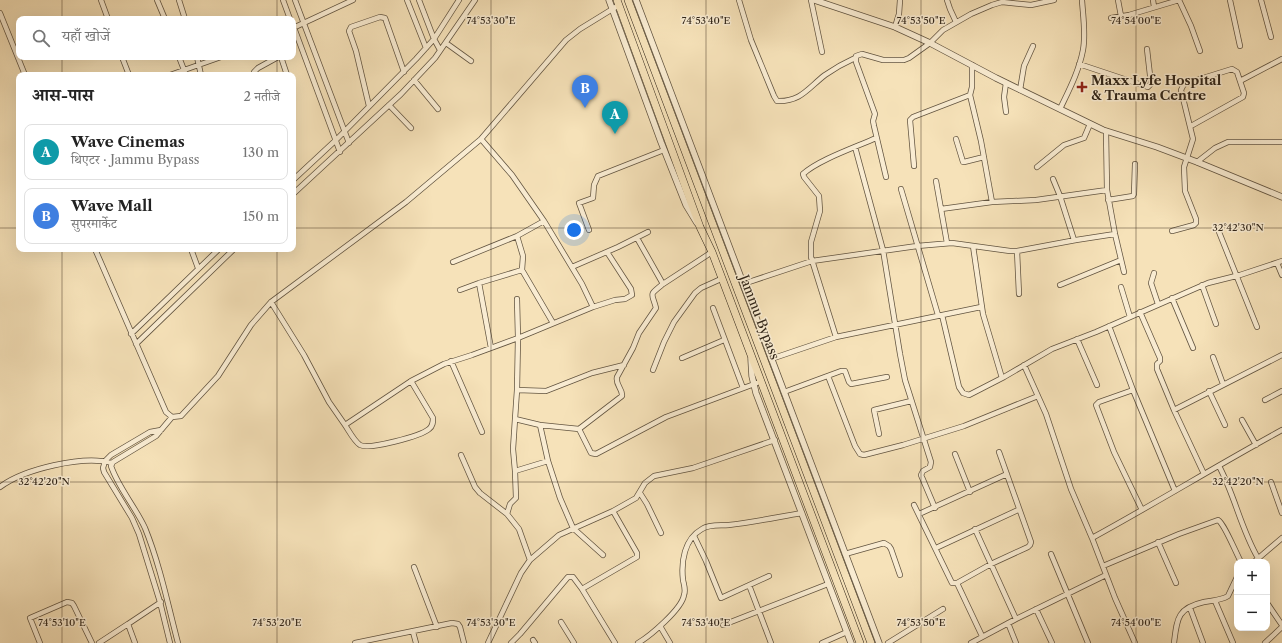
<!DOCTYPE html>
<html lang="hi">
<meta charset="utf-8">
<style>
body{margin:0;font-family:"Libre Caslon Text","Noto Serif Devanagari",serif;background:#f2f2f2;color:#222}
.controls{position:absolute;right:12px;bottom:12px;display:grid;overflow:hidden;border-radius:8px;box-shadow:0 4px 16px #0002}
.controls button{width:36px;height:36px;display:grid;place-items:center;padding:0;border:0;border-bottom:1px solid #e0e0e0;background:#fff;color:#222;font:20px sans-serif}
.you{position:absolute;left:574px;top:230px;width:14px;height:14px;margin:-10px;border:3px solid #fff;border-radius:50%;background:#1a73e8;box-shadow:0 0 0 6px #1a73e833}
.badge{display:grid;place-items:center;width:26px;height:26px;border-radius:50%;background:#2563eb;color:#fff;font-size:13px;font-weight:700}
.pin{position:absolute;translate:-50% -33px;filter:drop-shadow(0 1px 2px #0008)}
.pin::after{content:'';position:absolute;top:21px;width:14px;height:12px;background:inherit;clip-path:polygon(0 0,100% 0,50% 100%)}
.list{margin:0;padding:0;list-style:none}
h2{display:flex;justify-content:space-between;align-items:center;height:52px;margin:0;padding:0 16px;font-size:17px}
h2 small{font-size:13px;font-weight:400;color:#767676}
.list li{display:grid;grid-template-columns:26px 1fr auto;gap:12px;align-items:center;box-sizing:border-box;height:56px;margin:0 8px 8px;padding:0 8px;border:1px solid #e0e0e0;border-radius:8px}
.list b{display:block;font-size:15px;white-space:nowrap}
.list p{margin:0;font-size:13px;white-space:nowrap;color:#767676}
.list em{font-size:13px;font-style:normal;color:#767676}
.icon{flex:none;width:22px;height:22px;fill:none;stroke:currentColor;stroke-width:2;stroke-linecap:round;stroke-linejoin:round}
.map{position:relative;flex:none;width:1282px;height:643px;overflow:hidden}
.search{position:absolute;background:#fff;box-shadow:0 4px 16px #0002;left:16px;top:16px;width:280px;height:44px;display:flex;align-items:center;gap:10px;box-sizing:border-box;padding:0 14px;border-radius:8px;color:#767676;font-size:15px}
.panel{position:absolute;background:#fff;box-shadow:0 4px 16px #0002;left:16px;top:72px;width:280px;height:180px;border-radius:8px}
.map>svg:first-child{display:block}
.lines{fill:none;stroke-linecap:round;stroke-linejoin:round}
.minor-casing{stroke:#625440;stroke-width:6}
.tertiary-casing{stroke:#625440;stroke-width:7}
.trunk-casing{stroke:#302518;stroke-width:8}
.minor{stroke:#f9ecd2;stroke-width:4.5}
.tertiary{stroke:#f9ecd2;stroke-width:5.5}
.trunk{stroke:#f6e2b9;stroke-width:7}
.ticks{fill:none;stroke:#302518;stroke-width:1;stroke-opacity:0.45}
.poi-dot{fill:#8f2418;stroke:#f9ecd2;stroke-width:1.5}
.labels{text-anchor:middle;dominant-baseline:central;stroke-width:3;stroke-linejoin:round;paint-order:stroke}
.poi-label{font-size:13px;font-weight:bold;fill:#302518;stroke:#f9ecd2;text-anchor:start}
.street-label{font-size:13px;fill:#302518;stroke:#f9ecd2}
.ticks-label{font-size:10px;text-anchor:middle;fill:#302518;stroke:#f9ecd2;stroke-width:3;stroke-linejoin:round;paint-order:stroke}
</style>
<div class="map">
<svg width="1282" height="643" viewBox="0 0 1282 643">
<rect width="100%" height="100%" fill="#f6e2b9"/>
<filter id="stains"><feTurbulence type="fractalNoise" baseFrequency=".005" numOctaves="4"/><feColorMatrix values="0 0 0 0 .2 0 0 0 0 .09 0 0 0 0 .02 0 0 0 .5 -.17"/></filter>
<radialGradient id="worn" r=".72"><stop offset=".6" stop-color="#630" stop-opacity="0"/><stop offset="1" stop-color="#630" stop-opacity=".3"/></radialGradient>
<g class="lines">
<g class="minor-casing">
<path id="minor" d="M101 0 108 19
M157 0 165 19
M179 0 185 19
M283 0 290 19
M295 0 349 143
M407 0 426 48
M419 0 434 39 440 50
M739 0 751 40 774 96 777 101C801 102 808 88 825 75 835 68 844 63 855 58
M811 0 822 52
M947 0 950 9 956 22
M1118 0 1121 16
M1153 0 1154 7
M1230 0 1240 46
M1261 0 1271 37
M0 13 25 75
M1111 18 1129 15 1179 0 1191 26 1200 51
M293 25 340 152
M895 27 899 14 900 0
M293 28 353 0
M446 43 471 61
M122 57 129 75
M179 57 186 75
M197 57 201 75
M281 57 287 75
M1079 64 1148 87 1151 84 1147 49
M170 75 221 57
M254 75V72L258 68 278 57
M414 80 438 109
M1240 81 1282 59
M1020 90 1024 66 1033 46
M970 95 981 141 992 202
M389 105 411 128
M369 106 356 51 349 31 351 27 380 17 385 18 404 72
M1060 109C1069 90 1079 71 1083 50 1086 34 1083 16 1082 0
M1006 112 1004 97 1006 83
M1106 131 1107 190 1115 234 1124 272
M481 139 512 175 544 221
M956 139 963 162H964L984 157
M855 147 883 250 900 354 905 380 931 462 930 467 923 471 921 475 935 508
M1197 162 1215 148 1228 142H1282
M914 166 910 120 913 117 970 95 972 87V65
M1037 167 1064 145 1084 138 1090 124
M886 177 874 126 873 121 875 114 856 62V56L862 54 883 60H904L909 58 930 43 943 30 971 14 992 5 1002 2 1031 5 1054 0
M1053 179 1060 196 1074 240
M293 180 336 140 416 59 434 39 459 0
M936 181 947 243
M901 189 938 315
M293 194 401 94 435 58 475 0
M1108 200 1133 196 1134 194 1135 164
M941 209 992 202 1036 200 1107 190
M589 230 579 203 593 198 594 185 598 176 664 150
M1172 231 1194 225 1196 223V219L1185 191 1184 167 1193 139 1181 90 1184 84 1232 69 1237 72 1244 93 1243 97 1191 126
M1219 232 1257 327
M517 236 544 221 582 284 593 307
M637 238 663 284 712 252
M973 246 983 314 1002 378
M95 249 166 412 172 417 181 416 218 376 251 325 271 302 406 202 481 139 566 40 580 29 619 5
M191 249 198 268
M1017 251 1019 294
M453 262 517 236 523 256 522 270
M1277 263 1282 275
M572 267 618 247 648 232
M1154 273 1151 283 1158 304
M479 283 522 270 553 323
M743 284 812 261 917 246 952 243 1010 251H1017L1076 240 1115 234
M1060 285 1121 260
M1202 285 1216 324
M1121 287 1130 317
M460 290 479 283 491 348
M1172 298 1193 348
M271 302 304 355 329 402 345 425 411 381 444 364 472 355 518 338 517 299
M713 308 743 388
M1140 312 1160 358V361L1157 364V369L1174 410 1204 474
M942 315 959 387 963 393 969 395 1004 377 1052 349 1096 332 1208 283 1240 275 1282 261
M1109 326 1133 390 1175 491
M131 334 219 249
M836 337 811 257V242L820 211 819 196 804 177 803 174C818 160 856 147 876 138
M1077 339 1097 385
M136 344 234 249
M1213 357 1223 384
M682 358 724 340
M771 359 836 337 981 307
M451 361 482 432
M1024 365 1046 414 1071 489 1092 538 1115 598 1135 643
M653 370 664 342 674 322 695 293 701 288 721 279
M828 376 855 446 860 454 864 455 903 445 964 426 1038 396
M517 390 518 338 593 307 615 300 625 299 632 295 631 289 607 252
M1133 390 1099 402 1096 405 1114 452 1142 510
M1209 391 1225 425
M784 392 841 371H845L849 382 851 384 887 377
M1265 400 1282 391
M1174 410 1282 355
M172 417 156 436 113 462 111 466C118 487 136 508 145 528 160 565 168 605 178 643
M515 419 517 390 546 391 592 373 624 365
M1242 420 1256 445
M345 425C349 431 354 441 360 445 369 450 421 436 429 429 433 426 433 422 433 418L411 381
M540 425 579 429 591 453 596 454 666 417 757 383
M579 429 622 396C623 389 615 385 617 377L633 348 639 333 656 308C652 292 648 296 663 284
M161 430 150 432 111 455 105 461 103 468 104 472 132 518 139 534 160 602 170 643
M879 434 874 410 911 401
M955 454 970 492
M461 455 475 487 480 493 507 514
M1219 466C1235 496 1241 529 1258 558
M515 471 513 449 515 419 540 425 548 461
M1271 482 1282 513
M0 487C24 469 83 455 112 463
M640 493 647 504 661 533
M914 505 952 583H957L991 564 1028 547 1030 545 1031 542 999 452
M613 511 636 498 645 483 654 476 693 468 775 440
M919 514 1007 474
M975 529 1016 619
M694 536 706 561 721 598 769 576
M1092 538C1156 503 1218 465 1282 430
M1158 542 1176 583
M936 548 1018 510
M845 554 884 543 889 546 891 549 900 575
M1051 554 1088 643
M530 560 519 529 507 514 510 504 516 498 515 471 548 461 560 498 573 528 603 555
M1254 562 1282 538
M1103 566 1179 534 1218 520C1224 523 1236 553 1241 562
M414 567 437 627
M957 583 982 636
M749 585 771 643
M1215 601 1233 643
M1267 603 1282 625
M1190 608 1203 643
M1036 609 1052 643
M561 622 574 643
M1008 623 1016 643
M723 625 828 584
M660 626 670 643
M413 632 416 643
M533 640 535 643
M40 643 30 618 67 602 72 603 74 606 92 643
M99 643 128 624
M135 643 128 624 161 602
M355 643 452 623 458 624 460 627 464 643
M488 643 521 573 530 560 559 535 613 511 637 553V557L582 589 615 643
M511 643 520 634 568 577H573L582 589
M638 643C650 636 682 609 684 595 686 590 684 585 683 580 681 562 684 539 702 529 710 524 721 526 729 525 754 522 778 517 802 513
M822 643 847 632
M888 643 943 609
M971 643 1016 619 1106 575
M1174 643C1177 619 1177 608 1204 602 1212 600 1220 601 1228 596L1237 577
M1265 643 1282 627"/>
</g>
<g class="tertiary-casing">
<path id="tertiary" d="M609 0 661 142 686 205 697 223
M636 0 879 643
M814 0 895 27 930 43 996 78 1103 130 1157 147 1197 162 1282 197
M751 359 752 376 756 393 851 643"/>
</g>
<g class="trunk-casing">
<path id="trunk" d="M617 0 700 227 712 252 860 643
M628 0 871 643"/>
</g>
<use href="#minor" class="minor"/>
<use href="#tertiary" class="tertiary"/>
<use href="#trunk" class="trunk"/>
</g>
<path class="ticks" d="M62 0V19M277 0V19M491 0V643M706 0V643M921 0V643M1136 0V643M62 57V75M277 57V75M0 228H19M293 228H1282M62 249V643M277 249V643M0 482H1282"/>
<path class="poi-dot" d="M1080 81h4v4h4v4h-4v4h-4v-4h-4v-4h4z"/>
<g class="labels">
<g class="poi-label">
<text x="1091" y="80">Maxx Lyfe Hospital<tspan x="1091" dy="15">&amp; Trauma Centre</tspan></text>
</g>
<g class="street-label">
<text transform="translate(760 317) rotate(69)">Jammu Bypass</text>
</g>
</g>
<g class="ticks-label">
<text x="491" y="24">74°53'30"E</text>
<text x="706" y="24">74°53'40"E</text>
<text x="921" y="24">74°53'50"E</text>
<text x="1136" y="24">74°54'00"E</text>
<text x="1238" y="231">32°42'30"N</text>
<text x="44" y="485">32°42'20"N</text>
<text x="1238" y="485">32°42'20"N</text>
<text x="62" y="626">74°53'10"E</text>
<text x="277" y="626">74°53'20"E</text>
<text x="491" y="626">74°53'30"E</text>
<text x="706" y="626">74°53'40"E</text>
<text x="921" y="626">74°53'50"E</text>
<text x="1136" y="626">74°54'00"E</text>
</g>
<rect width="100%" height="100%" filter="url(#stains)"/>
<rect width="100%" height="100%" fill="url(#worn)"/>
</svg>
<div class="controls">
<button>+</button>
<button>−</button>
</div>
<div class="you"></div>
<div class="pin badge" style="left:615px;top:134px;background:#0f9aa8">A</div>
<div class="pin badge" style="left:585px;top:108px;background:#3f7fe0">B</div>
<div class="search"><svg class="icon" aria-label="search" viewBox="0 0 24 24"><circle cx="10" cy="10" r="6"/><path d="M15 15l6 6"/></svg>यहाँ खोजें</div>
<section class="panel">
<h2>आस-पास<small>2 नतीजे</small></h2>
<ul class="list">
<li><span class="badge" style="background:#0f9aa8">A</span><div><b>Wave Cinemas</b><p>थिएटर · Jammu Bypass</p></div><em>130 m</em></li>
<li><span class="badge" style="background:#3f7fe0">B</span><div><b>Wave Mall</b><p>सुपरमार्केट</p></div><em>150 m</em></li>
</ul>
</section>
</div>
